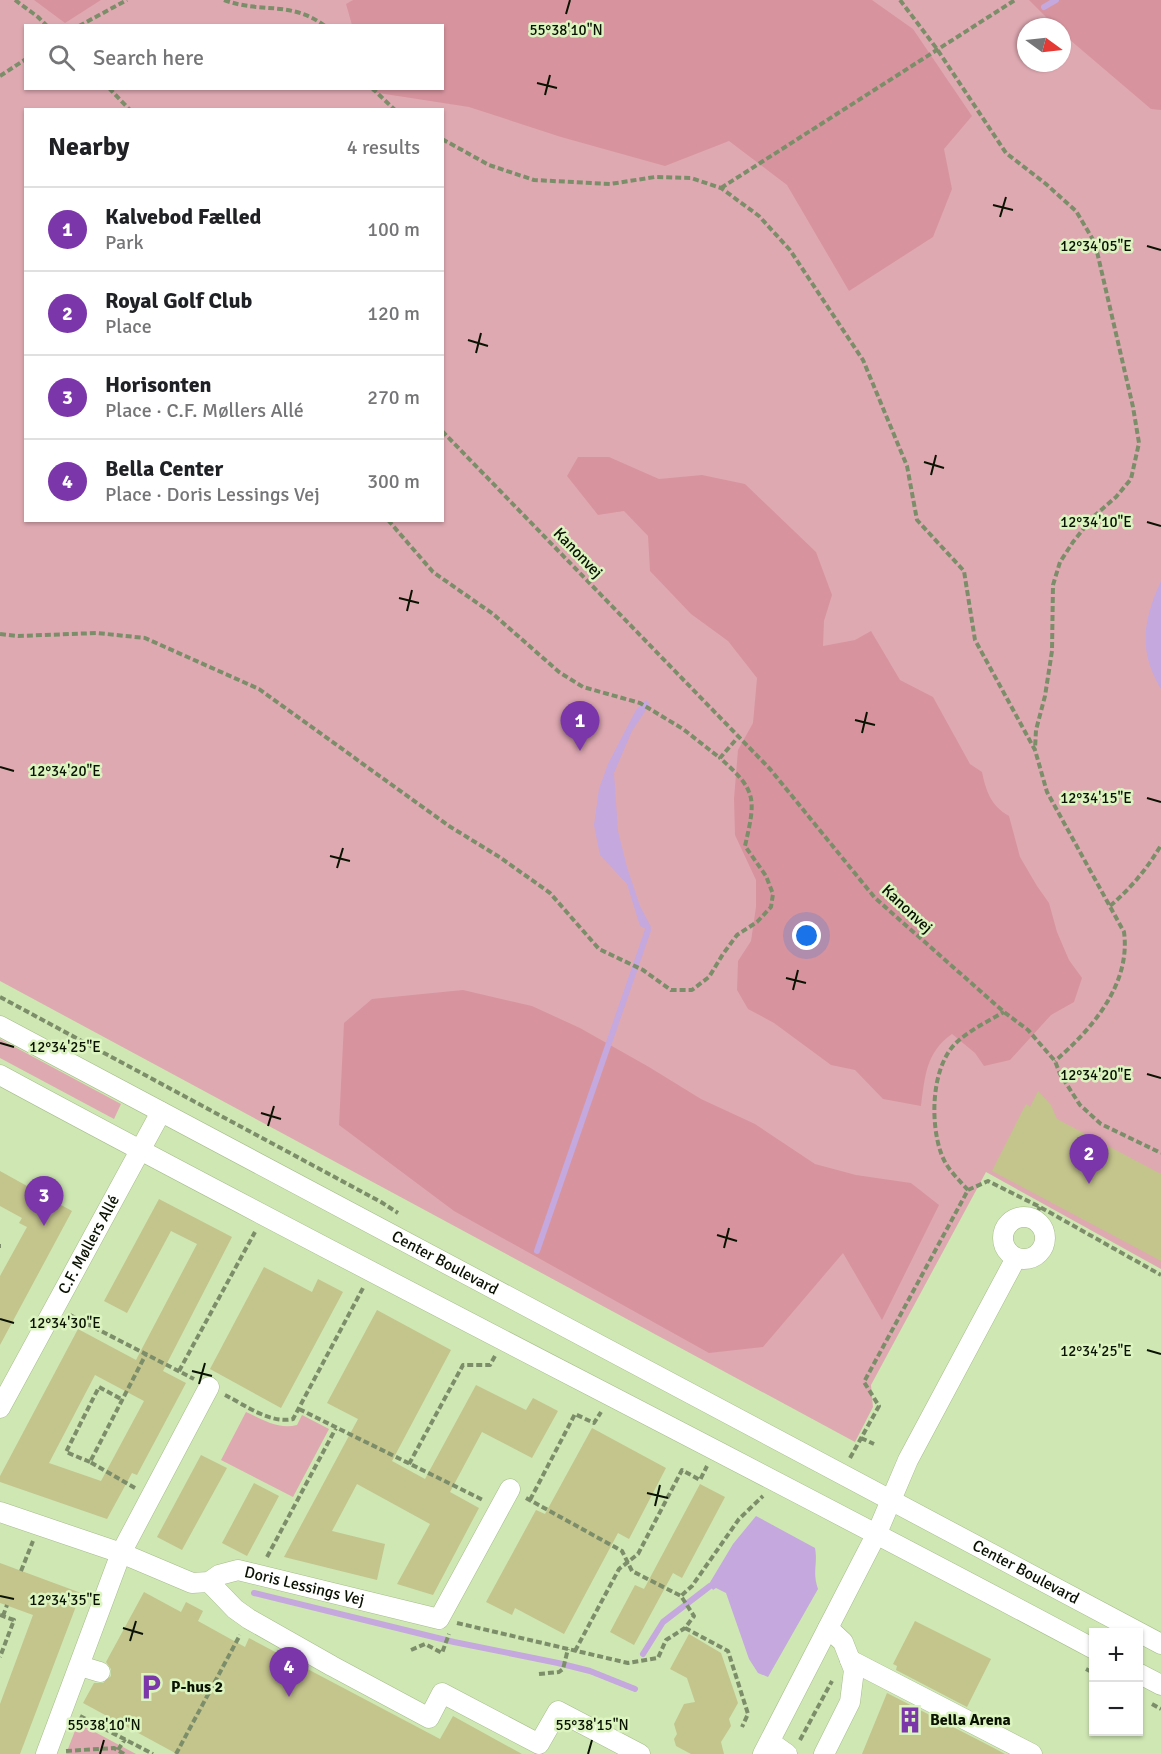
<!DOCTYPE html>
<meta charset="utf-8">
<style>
body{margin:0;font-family:Signika,sans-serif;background:#f6f6f6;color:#202124}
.controls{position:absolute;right:18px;bottom:18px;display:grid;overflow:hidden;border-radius:0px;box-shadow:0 2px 4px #0004}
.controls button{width:54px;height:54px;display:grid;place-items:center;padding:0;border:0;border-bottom:2px solid #e0e0e0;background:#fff;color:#202124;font:30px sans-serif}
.compass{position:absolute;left:1017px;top:18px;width:54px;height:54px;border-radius:50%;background:#fff;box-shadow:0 2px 4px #0004;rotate:105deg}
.you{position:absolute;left:807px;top:936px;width:21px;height:21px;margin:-15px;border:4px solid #fff;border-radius:50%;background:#1a73e8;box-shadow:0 0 0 9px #1a73e833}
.badge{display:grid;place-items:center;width:39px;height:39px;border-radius:50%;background:#7b36aa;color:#fff;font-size:20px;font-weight:700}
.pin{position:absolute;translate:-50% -50px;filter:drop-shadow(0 2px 3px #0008)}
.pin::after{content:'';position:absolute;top:32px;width:21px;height:18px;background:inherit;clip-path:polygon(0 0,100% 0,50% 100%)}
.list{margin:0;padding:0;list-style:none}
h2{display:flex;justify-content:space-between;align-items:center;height:78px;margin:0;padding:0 24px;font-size:26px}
h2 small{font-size:20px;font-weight:400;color:#757577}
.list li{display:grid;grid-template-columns:39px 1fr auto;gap:18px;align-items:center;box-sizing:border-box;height:84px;padding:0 24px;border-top:2px solid #e0e0e0}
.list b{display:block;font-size:22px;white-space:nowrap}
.list p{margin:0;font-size:20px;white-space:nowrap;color:#757577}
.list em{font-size:20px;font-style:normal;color:#757577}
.icon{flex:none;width:33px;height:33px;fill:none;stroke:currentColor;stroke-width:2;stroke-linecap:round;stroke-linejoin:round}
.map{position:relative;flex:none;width:1161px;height:1754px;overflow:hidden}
.search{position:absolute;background:#fff;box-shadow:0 2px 4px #0004;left:24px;top:24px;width:420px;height:66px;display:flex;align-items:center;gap:15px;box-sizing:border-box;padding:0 21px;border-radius:0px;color:#757577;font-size:22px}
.panel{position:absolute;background:#fff;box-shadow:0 2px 4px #0004;left:24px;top:108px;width:420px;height:414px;border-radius:0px}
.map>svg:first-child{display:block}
.green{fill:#dfa9b2;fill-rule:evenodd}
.forest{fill:#d7949f}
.water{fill:#c4a8de}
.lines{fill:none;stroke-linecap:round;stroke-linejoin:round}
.stream{stroke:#c4a8de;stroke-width:6}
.building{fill:#c4c48d;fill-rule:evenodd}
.minor-casing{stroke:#a5bc89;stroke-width:21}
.path{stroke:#7c8e69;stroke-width:4;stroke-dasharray:6 3;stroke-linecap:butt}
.minor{stroke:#fff;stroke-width:20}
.ticks{fill:none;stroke:#0a1202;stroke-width:2}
.labels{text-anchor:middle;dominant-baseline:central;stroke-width:5;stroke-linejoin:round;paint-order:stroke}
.street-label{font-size:16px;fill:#0a1202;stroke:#dcf4c0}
.poi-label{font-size:16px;font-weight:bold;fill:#0a1202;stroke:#dcf4c0;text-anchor:start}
.ticks-label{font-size:15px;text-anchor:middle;fill:#0a1202;stroke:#dcf4c0;stroke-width:5;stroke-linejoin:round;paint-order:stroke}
</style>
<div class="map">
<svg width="1161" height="1754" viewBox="0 0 1161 1754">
<rect width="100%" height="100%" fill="#cfe7b3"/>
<path class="green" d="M0 0H1161V1269L986 1172 871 1385 873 1407 855 1442 0 981ZM26 26H442V88H26ZM1026 27H1062V63H1026ZM26 110H442V520H26Z
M0 1039 121 1104 114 1119 0 1058Z
M246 1412C262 1419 278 1430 297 1425L302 1415 329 1429 293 1497 221 1460Z
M78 1723 136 1754H66Z"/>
<path class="forest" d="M34 0H101L65 23Z
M353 0H872L913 29 972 116 944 149 952 189 933 237 849 291 787 185 729 141 665 166 561 137 469 107 372 92 371 89 442 88V26L352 25 346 4Z
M1029 0H1161V110L1151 109 1063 34 1062 27H1056Z
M578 457H609L659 479 702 475 745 484 816 552 832 595 824 621 823 646 855 640 871 631 900 680 933 697 970 764 982 772C986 791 991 806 1009 816L1020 857 1037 886 1049 903 1057 932 1069 960 1082 978 1074 1002 1051 1015 1010 1060 984 1066 975 1053 952 1034C926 1052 925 1076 921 1106L883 1099 855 1070 831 1065 774 1023 748 1009 737 990 738 961 751 941 756 907V880L735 835 734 799 738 750 753 723 757 678 728 641 691 614 650 571 648 536 624 511 598 515 567 476Z
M463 990 532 1006 580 1028 649 1067 701 1099 755 1124 815 1164 856 1175 911 1183 939 1205 882 1320 843 1253 763 1347 709 1353 454 1211 339 1125 344 1023 372 999Z"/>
<path class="water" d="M1161 581V689C1138 651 1143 620 1161 581Z
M646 700 650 704 632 731 614 773 618 831 627 867 640 906 651 927 648 930 640 926 627 884 600 855 594 825 599 789 608 764 636 710Z
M756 1516 815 1548C818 1564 812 1572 818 1589L768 1677 758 1673 749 1659 726 1593 716 1588 713 1590 709 1584 733 1544Z"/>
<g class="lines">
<path class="stream" d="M1044 7 1056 0
M537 1251 648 930
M254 1593 454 1642 558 1663 590 1671 635 1689
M643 1654 663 1622 710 1586"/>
</g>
<path class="building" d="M1038 1091 1051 1105 1057 1119 1161 1174V1261L992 1171 1026 1104 1030 1107Z
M0 1171 72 1211 0 1345V1276L27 1227 19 1223 22 1218 0 1206Z
M159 1199 232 1237 163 1371 186 1383 137 1475 132 1473 107 1519 0 1482V1476L78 1329 136 1360 197 1244 171 1231 127 1313 104 1301ZM95 1375 144 1401 101 1481 49 1463Z
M264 1267 312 1292 318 1279 343 1292 281 1408 210 1369Z
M377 1310 451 1350 392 1461 425 1479 476 1385 526 1410 533 1398 558 1411 532 1458 482 1432 450 1492 479 1508 433 1595 397 1584 430 1524 357 1484 332 1531 385 1544 377 1580 284 1557 358 1419 327 1403Z
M592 1428 666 1468 629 1539 618 1533 564 1634 515 1608 512 1615 486 1602 536 1510 545 1514Z
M201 1455 227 1468 182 1550 157 1537Z
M254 1483 279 1496 247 1556 222 1543Z
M700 1484 725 1497 682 1578 673 1573 634 1645 610 1632 635 1585 644 1589Z
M0 1563 81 1593 20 1754H0V1704L33 1615 0 1603Z
M144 1592 181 1612 186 1602 203 1611 198 1621 245 1647 249 1638 440 1739 453 1716 522 1754H177L83 1703 94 1683H103L111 1676V1669L106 1662Z
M915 1621 991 1659 967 1707 896 1670 897 1666 893 1664Z
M689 1634 721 1653 738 1703 729 1719 731 1726 721 1742 724 1754H691L676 1746 674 1739 677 1734 674 1724 684 1704 695 1702 687 1678 670 1669Z
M887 1693 992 1747 1005 1754H862Z"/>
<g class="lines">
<g class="minor-casing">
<g id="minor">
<path id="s1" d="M0 1026 1161 1644"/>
<path d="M0 1075C362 1271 731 1455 1094 1649"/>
<circle cx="1024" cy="1238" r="21"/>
<path id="s2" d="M0 1408 161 1112"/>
<path id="s3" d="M0 1512 121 1553 192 1583 209 1582 219 1575 238 1570 439 1619 510 1489"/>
<path d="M209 1582 235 1609 249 1619 332 1666 429 1718 442 1693 539 1744 558 1711 640 1754"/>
<path d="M850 1660 1032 1754"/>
<path d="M80 1666 100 1672"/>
<path d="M1138 1673 1161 1685"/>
<path d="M770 1742 787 1754"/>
<path d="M46 1754 121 1553 209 1387"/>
<path d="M763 1754 877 1533 908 1460 1016 1258"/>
<path d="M824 1754 850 1702 854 1670 843 1642 828 1628"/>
</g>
</g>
<path class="path" d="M15 0 38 17 47 26
M224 0C262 14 290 0 325 26
M900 0 937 49 1006 153 1046 184 1076 211 1095 243 1133 407 1139 443 1131 479 1116 497 1093 517 1073 542 1060 562 1053 585 1052 651 1045 696 1036 730 1035 749
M79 26 127 0
M0 76 26 59
M109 88 130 110
M372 88 395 110
M442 139 489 165 534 180 610 184 655 177 691 178 721 188 759 216 790 250 863 360 907 466 917 520 964 571 975 640 1035 750 1047 792 1124 932C1131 984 1092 1029 1055 1061
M721 188 1015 0
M442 431 770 769 875 898 1004 1012 1028 1030 1055 1061 1060 1074 1080 1105 1101 1124 1161 1153
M388 520 433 572 493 614 559 672 583 687 640 703 683 729 720 758
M0 634 18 636 97 633 145 638 259 689 449 826 501 858 550 893 599 949 643 970 671 990H692L709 977 723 954 737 935 757 922 771 907 773 894 766 876 745 846C756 798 757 791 720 758L739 736
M1110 906C1131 888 1147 869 1161 845
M0 997 381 1202 398 1213
M968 1190 988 1181 1040 1207 1161 1275
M1034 1218 1040 1207
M0 1246H1
M70 1315 194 1379
M179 1371 255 1232
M225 1395C245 1405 270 1424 293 1419L363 1288
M299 1409 483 1500
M861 1438 874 1444
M850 1458 879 1406 864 1382 968 1190C958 1179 946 1168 941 1153 930 1122 931 1066 957 1042 970 1030 988 1021 1004 1012
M90 1462 66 1452 99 1387 123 1400
M409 1464 463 1365H490L495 1356
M135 1488 90 1462 146 1354
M526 1498 622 1551 632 1571 681 1596
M530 1500 575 1414 594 1423 601 1412
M267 1557 336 1428
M21 1571 33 1541
M0 1615 14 1620 0 1657
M3 1616 7 1605
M457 1623 628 1663 658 1658 666 1640 685 1628 694 1616 681 1596 692 1586 739 1519 763 1496
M685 1628 728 1651 748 1714 742 1727
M411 1650 425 1644 442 1653 449 1634
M575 1651 619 1569 638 1554 682 1470 700 1480 707 1466
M1086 1669 1094 1673
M539 1674 559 1672 563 1669 568 1649
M1152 1704 1161 1709
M80 1716 153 1754
M800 1740 832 1681
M118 1750 125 1739
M66 1751 114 1748 124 1754
M176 1754 240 1635"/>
<use href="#minor" class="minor"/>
</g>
<path class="ticks" d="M566 14 570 0M537 83 557 88M545 95 550 75M993 205 1013 210M1000 217 1006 197M1147 246 1161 250M468 340 488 346M476 353 481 333M924 462 944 468M931 475 936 455M1147 522 1161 526M399 598 419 603M407 611 412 590M855 720 875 725M862 733 867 712M0 767 14 771M1147 798 1161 802M330 856 350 861M337 868 343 848M786 978 806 983M793 990 798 970M0 1043 14 1047M1147 1074 1161 1078M261 1113 281 1119M268 1126 274 1106M717 1235 737 1241M724 1248 729 1228M0 1319 14 1323M1147 1350 1161 1354M192 1371 212 1376M199 1384 205 1363M647 1493 668 1498M655 1506 660 1485M0 1596 14 1599M123 1628 143 1634M130 1641 136 1621M100 1754 104 1740M588 1754 592 1740"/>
<defs>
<g id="parking-bare" transform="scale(2.07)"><path d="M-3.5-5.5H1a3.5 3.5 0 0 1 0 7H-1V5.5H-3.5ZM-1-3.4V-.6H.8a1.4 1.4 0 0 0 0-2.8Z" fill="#7b36aa" stroke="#dcf4c0" stroke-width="2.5" paint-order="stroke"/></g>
<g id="building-bare" transform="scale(2.07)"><path d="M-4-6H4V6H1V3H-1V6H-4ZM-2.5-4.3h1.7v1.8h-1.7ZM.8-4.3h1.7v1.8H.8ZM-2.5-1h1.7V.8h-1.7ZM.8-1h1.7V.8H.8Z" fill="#7b36aa" stroke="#dcf4c0" stroke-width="2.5" paint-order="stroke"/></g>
</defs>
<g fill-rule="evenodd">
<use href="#parking-bare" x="151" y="1687"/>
<use href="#building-bare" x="910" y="1720"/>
</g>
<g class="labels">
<g class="street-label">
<text transform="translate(578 553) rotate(46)">Kanonvej</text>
<text transform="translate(907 909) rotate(43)">Kanonvej</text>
<text stroke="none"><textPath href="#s2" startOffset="186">C.F. Møllers Allé</textPath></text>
<text stroke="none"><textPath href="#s1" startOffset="504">Center Boulevard</textPath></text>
<text stroke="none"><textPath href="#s1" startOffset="1162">Center Boulevard</textPath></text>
<text stroke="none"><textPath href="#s3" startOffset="322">Doris Lessings Vej</textPath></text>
</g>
<g class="poi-label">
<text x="171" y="1687">P-hus 2</text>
<text x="930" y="1720">Bella Arena</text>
</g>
</g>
<g class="ticks-label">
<text x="566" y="35">55°38'10"N</text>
<text x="1096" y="251">12°34'05"E</text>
<text x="1096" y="527">12°34'10"E</text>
<text x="65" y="776">12°34'20"E</text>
<text x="1096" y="803">12°34'15"E</text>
<text x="65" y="1052">12°34'25"E</text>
<text x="1096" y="1080">12°34'20"E</text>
<text x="65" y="1328">12°34'30"E</text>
<text x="1096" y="1356">12°34'25"E</text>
<text x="65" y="1605">12°34'35"E</text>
<text x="104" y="1730">55°38'10"N</text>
<text x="592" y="1730">55°38'15"N</text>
</g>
</svg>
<div class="controls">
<button>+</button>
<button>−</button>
</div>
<svg class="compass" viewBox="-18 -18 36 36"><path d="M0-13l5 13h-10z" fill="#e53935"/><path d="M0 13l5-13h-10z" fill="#757577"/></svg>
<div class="you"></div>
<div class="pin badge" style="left:580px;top:751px">1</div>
<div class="pin badge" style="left:1089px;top:1184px">2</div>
<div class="pin badge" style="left:44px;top:1226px">3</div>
<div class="pin badge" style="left:289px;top:1697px">4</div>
<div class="search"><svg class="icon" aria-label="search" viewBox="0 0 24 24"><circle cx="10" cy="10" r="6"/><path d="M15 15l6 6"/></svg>Search here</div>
<section class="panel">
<h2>Nearby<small>4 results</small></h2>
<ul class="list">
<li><span class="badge">1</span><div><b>Kalvebod Fælled</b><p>Park</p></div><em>100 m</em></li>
<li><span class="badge">2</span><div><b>Royal Golf Club</b><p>Place</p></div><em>120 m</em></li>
<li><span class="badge">3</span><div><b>Horisonten</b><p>Place · C.F. Møllers Allé</p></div><em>270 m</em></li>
<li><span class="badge">4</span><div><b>Bella Center</b><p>Place · Doris Lessings Vej</p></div><em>300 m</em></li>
</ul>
</section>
</div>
